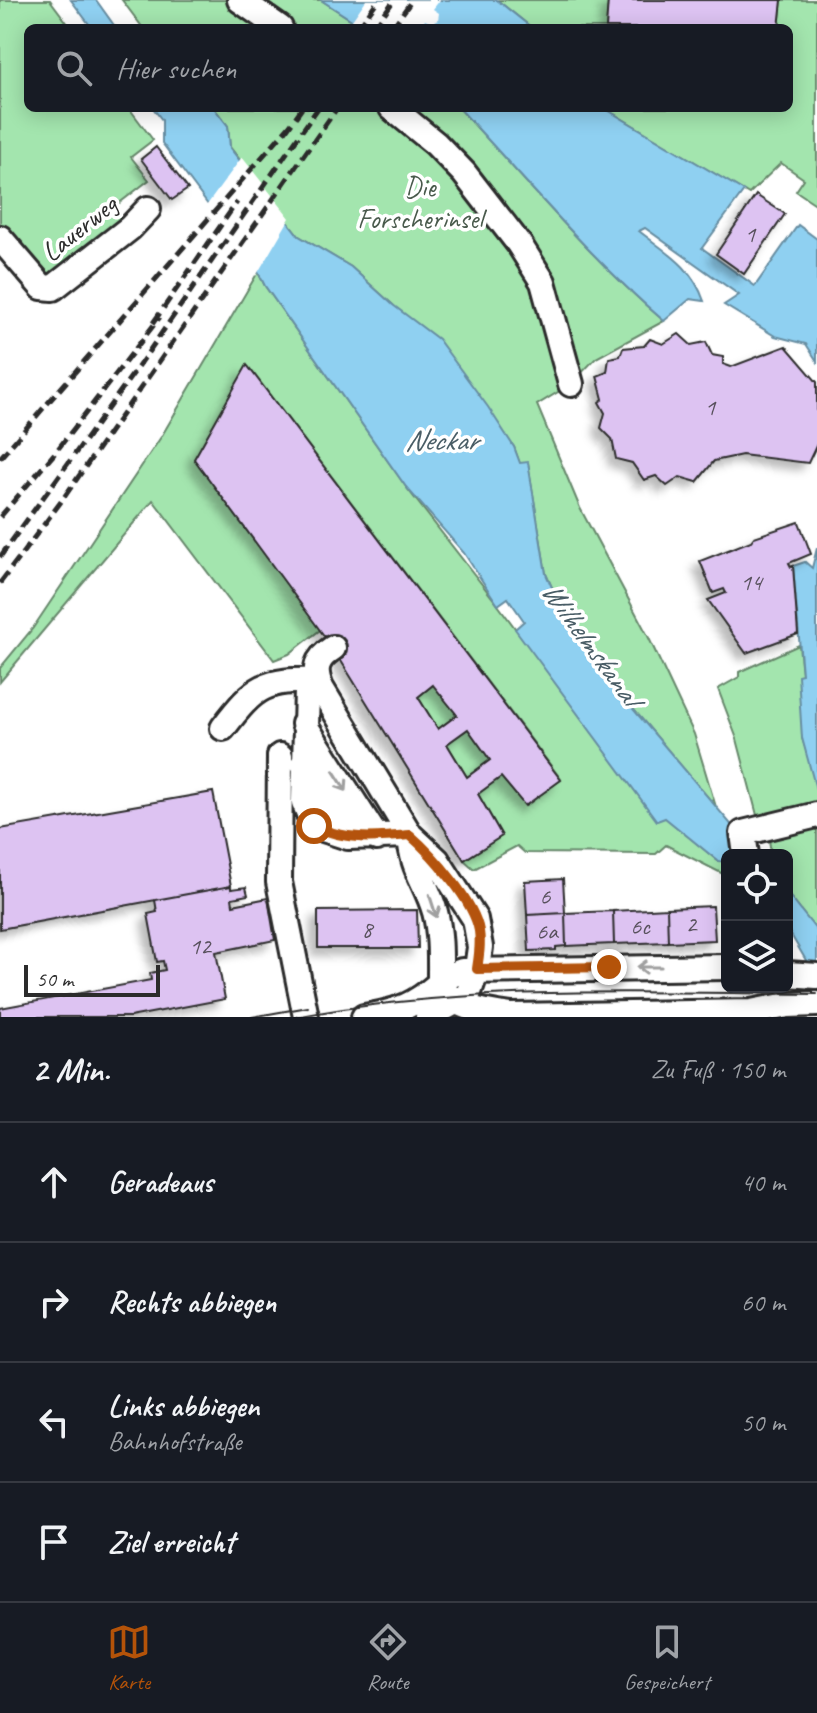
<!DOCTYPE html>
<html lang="de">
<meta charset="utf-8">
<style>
body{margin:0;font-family:Caveat,sans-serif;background:#242831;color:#f1f3f6}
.controls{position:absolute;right:24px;bottom:24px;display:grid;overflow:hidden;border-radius:12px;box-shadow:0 4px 20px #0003}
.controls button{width:72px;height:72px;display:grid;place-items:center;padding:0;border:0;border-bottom:2px solid #363941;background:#171b24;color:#f1f3f6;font:40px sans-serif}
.scale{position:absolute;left:24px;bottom:20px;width:136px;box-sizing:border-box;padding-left:8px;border:4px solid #2b2b2b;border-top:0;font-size:22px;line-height:28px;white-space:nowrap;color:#2b2b2b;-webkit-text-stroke:6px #fff;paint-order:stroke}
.stop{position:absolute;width:24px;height:24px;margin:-18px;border:6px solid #b45309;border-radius:50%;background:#fff}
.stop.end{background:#b45309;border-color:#fff;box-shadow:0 2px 8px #0008}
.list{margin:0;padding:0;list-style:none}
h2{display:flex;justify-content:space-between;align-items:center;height:104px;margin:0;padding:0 32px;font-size:34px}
h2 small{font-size:26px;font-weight:400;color:#9ea1a6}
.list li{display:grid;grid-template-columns:52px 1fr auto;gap:24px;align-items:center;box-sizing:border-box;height:120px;padding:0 32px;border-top:2px solid #363941}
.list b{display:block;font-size:30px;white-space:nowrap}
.list p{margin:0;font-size:26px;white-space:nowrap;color:#9ea1a6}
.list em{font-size:26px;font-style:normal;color:#9ea1a6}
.icon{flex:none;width:44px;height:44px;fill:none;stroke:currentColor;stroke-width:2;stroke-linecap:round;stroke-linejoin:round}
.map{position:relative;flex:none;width:817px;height:1017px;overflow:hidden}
.search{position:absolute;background:#171b24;box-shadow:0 4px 20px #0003;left:24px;right:24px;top:24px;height:88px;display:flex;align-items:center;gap:20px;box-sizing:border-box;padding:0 28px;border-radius:12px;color:#9ea1a6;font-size:30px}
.sheet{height:584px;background:#171b24}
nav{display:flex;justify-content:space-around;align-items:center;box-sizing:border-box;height:112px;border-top:2px solid #363941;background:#171b24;font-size:22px;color:#9ea1a6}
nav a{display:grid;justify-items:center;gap:4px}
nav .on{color:#b45309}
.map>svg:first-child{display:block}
.green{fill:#a3e5ae;stroke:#67886c;stroke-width:2}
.water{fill:#8fd0f1;stroke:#678ea2;stroke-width:2}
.pier{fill:#fff}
.building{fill:#ddc3f2;stroke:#2b2b2b;stroke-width:2;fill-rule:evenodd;filter:url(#shadow)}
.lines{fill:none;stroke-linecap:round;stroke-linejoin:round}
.minor-casing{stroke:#2b2b2b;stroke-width:30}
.minor{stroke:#fff;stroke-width:24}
.tram{stroke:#2b2b2b;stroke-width:2}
.rail{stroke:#2b2b2b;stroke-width:5;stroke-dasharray:12 6;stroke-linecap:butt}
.oneway{stroke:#a0a0a0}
.route{stroke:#b45309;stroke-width:10}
.labels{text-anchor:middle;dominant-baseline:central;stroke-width:7;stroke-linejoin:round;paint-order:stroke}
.number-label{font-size:24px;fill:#58515d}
.park-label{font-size:28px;fill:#495a4c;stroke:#fff}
.street-label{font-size:28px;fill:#2b2b2b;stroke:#fff}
.water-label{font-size:30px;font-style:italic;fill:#495d66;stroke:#fff}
</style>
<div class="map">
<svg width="817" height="1017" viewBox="0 0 817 1017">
<defs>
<filter id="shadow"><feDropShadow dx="-7" dy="7" stdDeviation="4" flood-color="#0004"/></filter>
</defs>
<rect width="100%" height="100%" fill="#fff"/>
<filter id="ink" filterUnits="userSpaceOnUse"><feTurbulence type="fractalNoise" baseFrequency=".0125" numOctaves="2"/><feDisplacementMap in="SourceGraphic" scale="16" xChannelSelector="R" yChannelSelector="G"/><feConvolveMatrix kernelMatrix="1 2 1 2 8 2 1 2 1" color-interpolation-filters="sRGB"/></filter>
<g filter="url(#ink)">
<path class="green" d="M0 0H50L71 28H28V108H129L153 140 131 157 149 180 113 208 124 225 50 279 41 275 0 223Z
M122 0H321L364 28H143Z
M497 0H608L606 28H532Z
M782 0H817V205L796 191 804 179 781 163 749 194 604 108H789V28H779Z
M214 108H459C526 180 589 257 664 321L596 358 571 384 537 405 580 508 648 636 694 734 716 807 634 710 569 626 546 574 528 463 520 464 514 447 393 305 351 267 299 236 230 147 228 126Z
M258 272 265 286 406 487 498 605 657 820 665 817 718 861H725L727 876 666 845 656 854 525 853 517 846 474 869 464 860 502 836 478 794 501 777 526 806 561 779 248 366 320 630 289 654 274 660 153 500 0 682V668L33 628 161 437Z
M799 645 802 674V738L812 768 817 793V810L758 819 737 739 718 689 739 677V672Z
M433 685 457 715 438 729 418 697Z
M468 729 490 760 467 777 447 744Z
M817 821V931L787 893V855H771L769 839Z"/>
<path class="water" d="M71 0H96L116 28H92Z
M321 0H497L532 28H364Z
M153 108H214L228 126 230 148 299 236 351 267 393 305 438 339 488 407 514 447 520 463 528 462 546 574 569 626 634 710 757 855H727V862L718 861 665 818 657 821 515 629 524 621 508 598 498 605 464 553 406 487 265 286 258 272 162 143V120Z
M459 108H604L744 191 702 248 755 286 798 225 817 239V361L806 344 775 336 724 305 739 295 645 228 639 231C667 253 692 266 704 301L690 299 664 321C589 257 526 180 459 108Z
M817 548V793L802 738 798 675 802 674 793 566 805 562 812 568Z
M787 893 817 931V979L787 928Z"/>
<path class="pier" d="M366 0H440L433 9 439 13 438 20 432 23 425 20 420 28H357L350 23Z
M242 157 290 218 256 276 204 209Z"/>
<path class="building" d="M608 0H782L779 28H606Z
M156 147 188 189 172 200 141 159Z
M756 195 785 214 744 274 716 254Z
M679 334 691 345 706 342 712 355 723 357V364L731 367 786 346 817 382V444L808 463 742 455 714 461 697 482 680 477 667 486 656 476 644 480 632 463 616 459 612 439 601 428 605 413 599 402 603 399 597 376 607 372 609 358 620 356 623 348 644 346 650 339 663 344Z
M247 365 561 780 525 806 501 777 478 794 502 836 464 860 333 648 194 459ZM433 685 457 715 438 729 418 697ZM468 729 490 760 467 777 447 744Z
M799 522 811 554 789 563 791 567 793 566 798 634 746 653 708 600 726 593 724 589 713 593 700 561 751 541 754 537Z
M213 792 231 886 0 929V829Z
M563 879 565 913 527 915 525 881Z
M231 886V889L246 887 248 895 232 898 233 905 268 898 275 940 216 952 225 999 130 1017H0V1008L151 980 150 973 165 970 163 961 157 962 148 914 157 912 155 900Z
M713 906 715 940 668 942 667 908Z
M667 908 668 942 614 944 613 911Z
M417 910 418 948H318V911Z
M613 911 614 944 566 946 565 913Z
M565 913 566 946 556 947V950L529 951 527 915Z"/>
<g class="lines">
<g class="minor-casing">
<path id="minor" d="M240 0 280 28
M392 108 436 144 464 173 519 244 543 282 571 384
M0 238 42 287 53 288 130 228 148 209
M333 648C316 659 313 669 321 688L410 835 437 860 475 919 480 947 477 969 468 995 428 1017
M318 681 307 690 304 802 314 826 348 837 410 835
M304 724 377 838
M223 728C255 686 265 679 318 681
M280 756 279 882 306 1017
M303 764 348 837
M410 835C412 870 426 881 435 912 441 934 440 959 440 982 448 1008 488 1013 511 1016L751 1012 788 1005 817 1004
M746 855 743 833 817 815
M787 974 817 976
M364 1017C383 1014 403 1010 419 999 435 989 444 976 462 971L727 967"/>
</g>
<use href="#minor" class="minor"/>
<path class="tram" d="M252 1017 308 1007
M296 1017C465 984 645 993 817 994"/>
<path class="rail" d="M358 28 378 0
M374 28 394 0
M392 28 412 0
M285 132 302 108
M153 323 237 202
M0 458 290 125
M0 517 54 454 160 317
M0 557 138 367 318 108
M0 583 60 503 337 108"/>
</g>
<defs><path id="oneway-shaft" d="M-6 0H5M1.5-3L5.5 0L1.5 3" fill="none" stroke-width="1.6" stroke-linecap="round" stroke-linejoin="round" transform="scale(2)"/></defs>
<g class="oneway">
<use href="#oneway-shaft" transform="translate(340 781) rotate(57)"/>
<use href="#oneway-shaft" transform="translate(433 906) rotate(72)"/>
<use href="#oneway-shaft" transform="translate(649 967) rotate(180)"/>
</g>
</g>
<g class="lines" filter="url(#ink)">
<path class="route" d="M314 826C345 841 378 838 410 835 433 855 474 901 479 931 481 944 479 956 477 969L609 967"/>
</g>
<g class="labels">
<g class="number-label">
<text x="750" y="234">1</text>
<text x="710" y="407">1</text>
<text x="751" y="582">14</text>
<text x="545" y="896">6</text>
<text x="691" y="924">2</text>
<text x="640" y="926">6c</text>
<text x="367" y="929">8</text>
<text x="547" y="931">6a</text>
<text x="200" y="946">12</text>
</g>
<g class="park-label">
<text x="420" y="186">Die<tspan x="420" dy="32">Forscherinsel</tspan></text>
</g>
<g class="street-label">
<text transform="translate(79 228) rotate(-39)">Lauerweg</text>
</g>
<g class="water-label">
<text x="441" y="440">Neckar</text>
<text transform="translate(591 643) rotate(54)">Wilhelmskanal</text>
</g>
</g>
</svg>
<div class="controls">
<button><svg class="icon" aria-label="locate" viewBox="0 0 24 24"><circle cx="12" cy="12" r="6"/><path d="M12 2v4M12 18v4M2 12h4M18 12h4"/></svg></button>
<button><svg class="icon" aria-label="layers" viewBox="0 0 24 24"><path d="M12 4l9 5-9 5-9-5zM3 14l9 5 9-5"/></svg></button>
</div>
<div class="scale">50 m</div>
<div class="stop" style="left:314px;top:826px"></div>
<div class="stop end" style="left:609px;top:967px"></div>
<div class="search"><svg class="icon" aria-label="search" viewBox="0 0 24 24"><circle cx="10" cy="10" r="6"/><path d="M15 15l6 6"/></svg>Hier suchen</div>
</div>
<section class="sheet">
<h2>2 Min.<small>Zu Fuß · 150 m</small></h2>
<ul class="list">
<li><svg class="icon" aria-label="ahead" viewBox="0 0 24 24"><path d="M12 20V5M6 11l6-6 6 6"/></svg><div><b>Geradeaus</b></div><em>40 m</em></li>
<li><svg class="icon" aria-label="right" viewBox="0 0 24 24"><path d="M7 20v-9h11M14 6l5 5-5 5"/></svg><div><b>Rechts abbiegen</b></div><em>60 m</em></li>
<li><svg class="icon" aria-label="left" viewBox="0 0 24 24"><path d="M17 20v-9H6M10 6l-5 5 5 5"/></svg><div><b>Links abbiegen</b><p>Bahnhofstraße</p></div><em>50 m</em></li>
<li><svg class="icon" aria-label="arrive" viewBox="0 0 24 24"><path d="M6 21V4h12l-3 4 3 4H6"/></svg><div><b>Ziel erreicht</b></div></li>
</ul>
</section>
<nav>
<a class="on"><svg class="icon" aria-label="map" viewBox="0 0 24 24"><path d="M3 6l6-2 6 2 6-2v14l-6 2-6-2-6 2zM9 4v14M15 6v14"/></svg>Karte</a>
<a><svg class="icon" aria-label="directions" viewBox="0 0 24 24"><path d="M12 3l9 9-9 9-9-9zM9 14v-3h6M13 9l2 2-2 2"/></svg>Route</a>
<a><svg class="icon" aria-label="saved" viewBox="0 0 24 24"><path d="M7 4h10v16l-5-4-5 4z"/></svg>Gespeichert</a>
</nav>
